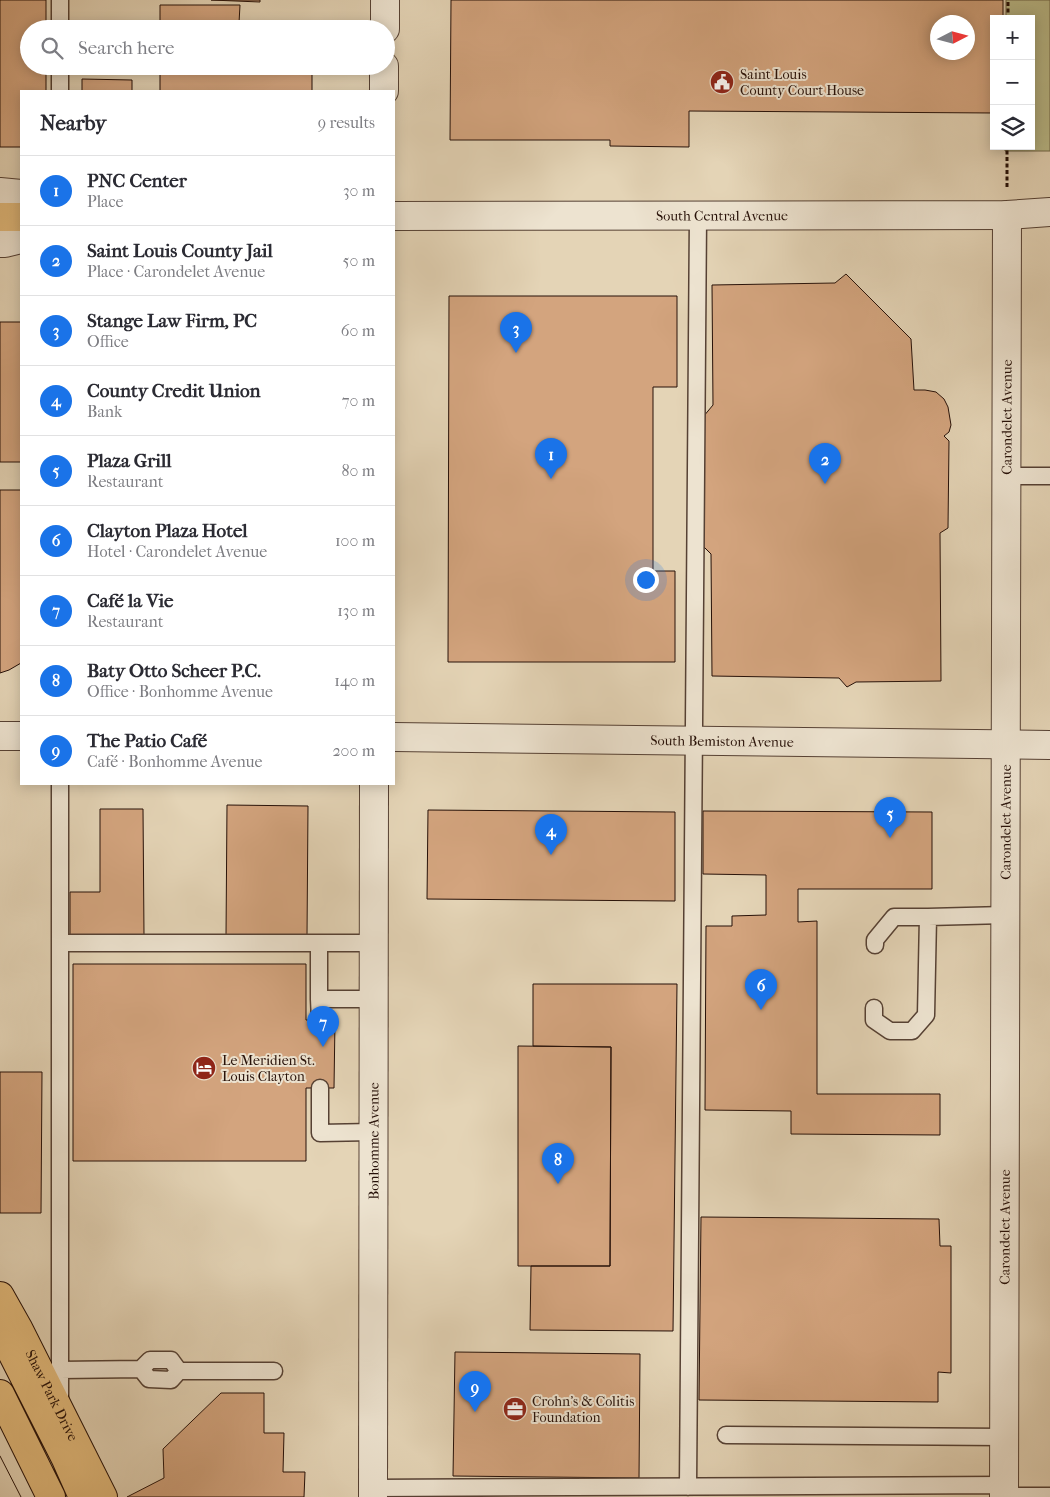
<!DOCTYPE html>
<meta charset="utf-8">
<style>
body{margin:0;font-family:"IM FELL French Canon",serif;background:#f2f2f3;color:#2b2b33}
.controls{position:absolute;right:15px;top:15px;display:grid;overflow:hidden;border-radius:0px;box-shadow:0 2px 12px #0003}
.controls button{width:45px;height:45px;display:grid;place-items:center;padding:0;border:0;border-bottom:1px solid #e1e1e2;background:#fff;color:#2b2b33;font:25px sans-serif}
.compass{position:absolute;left:930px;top:15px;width:45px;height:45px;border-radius:50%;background:#fff;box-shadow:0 2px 12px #0003;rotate:84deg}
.you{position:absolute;left:645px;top:579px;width:18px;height:18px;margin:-12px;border:4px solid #fff;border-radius:50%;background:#1a73e8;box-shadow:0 0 0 8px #1a73e833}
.badge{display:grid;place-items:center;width:32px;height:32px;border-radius:50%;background:#1a73e8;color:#fff;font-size:16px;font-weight:700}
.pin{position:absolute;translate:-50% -41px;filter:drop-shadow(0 1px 2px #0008)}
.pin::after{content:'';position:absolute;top:26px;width:18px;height:15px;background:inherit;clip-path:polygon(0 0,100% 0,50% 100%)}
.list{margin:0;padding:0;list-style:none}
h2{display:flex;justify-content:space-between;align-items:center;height:65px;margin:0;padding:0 20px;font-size:21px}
h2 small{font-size:16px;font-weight:400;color:#7c7c81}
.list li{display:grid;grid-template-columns:32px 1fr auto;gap:15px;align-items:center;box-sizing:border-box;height:70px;padding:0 20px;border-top:1px solid #e1e1e2}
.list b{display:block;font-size:19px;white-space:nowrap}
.list p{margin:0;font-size:16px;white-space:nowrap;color:#7c7c81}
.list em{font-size:16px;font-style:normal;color:#7c7c81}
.icon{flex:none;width:28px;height:28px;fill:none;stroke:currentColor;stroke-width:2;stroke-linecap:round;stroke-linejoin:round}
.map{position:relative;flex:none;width:1050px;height:1497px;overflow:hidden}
.search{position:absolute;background:#fff;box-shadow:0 2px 12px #0003;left:20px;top:20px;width:375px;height:55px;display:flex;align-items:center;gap:12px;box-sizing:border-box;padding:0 18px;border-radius:28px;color:#7c7c81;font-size:19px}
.panel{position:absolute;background:#fff;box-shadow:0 2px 12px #0003;left:20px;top:90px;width:375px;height:695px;border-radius:0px}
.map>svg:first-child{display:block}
.green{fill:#babb8a;stroke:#706649}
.building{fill:#d3a47e;stroke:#261008;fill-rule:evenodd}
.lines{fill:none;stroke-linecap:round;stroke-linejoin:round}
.service-casing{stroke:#564134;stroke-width:19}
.tertiary-casing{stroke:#564134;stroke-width:30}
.primary-casing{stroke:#261008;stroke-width:30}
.motorway-casing{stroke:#261008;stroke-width:30}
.path{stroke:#261008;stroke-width:3;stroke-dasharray:4 2.5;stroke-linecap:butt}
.service{stroke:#ede3d0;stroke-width:16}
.tertiary{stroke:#ede3d0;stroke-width:28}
.primary{stroke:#e2ba7b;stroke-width:28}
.motorway{stroke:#e2ba7b;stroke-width:28}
.tram{stroke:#261008;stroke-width:1}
.labels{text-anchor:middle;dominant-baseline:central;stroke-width:4;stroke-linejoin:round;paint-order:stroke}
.poi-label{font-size:14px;fill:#261008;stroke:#ede3d0;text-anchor:start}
.street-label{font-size:14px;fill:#261008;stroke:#ede3d0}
</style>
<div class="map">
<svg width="1050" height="1497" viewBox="0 0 1050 1497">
<rect width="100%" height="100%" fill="#e4d4b6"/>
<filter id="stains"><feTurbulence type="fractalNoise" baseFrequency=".004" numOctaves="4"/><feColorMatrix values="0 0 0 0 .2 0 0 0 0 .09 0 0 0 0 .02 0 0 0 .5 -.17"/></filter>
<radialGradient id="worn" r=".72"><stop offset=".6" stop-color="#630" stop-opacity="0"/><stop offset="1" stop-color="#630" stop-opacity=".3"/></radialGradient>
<path class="green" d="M1006 0H1050V151H1005V146H1031V19H1006Z"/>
<path class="building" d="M0 0H46V29H29V66H46V91H21V147H0Z
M211 0H260V2Z
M451 0H1003V19H994V113L689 111V147L610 146V140H450ZM938 22H968V52H938Z
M160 5H240L239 23H312V29H160Z
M160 66H312V91H160Z
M82 79 132 80V91H82Z
M846 274 911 339 914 390H925L936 392 944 399 948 407 951 425 949 432 944 436 949 441 948 528 940 533 941 681 856 682 847 687 839 678 712 676 711 554 701 544 703 417 713 405 712 285 835 283Z
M449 296H677V387H653V571H675V662H448Z
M0 322H21V462H0Z
M0 490H21V663L9 670 0 673Z
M227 805 308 806 307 936H226Z
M100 809H143L144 935H70V892H100Z
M428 810 675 812V901L427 899Z
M703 811 932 812V889H798V922L817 921V1094H940V1135L791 1134V1111L705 1110 706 926H732V916L766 915V875L703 874Z
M73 964H306V1020H335L334 1088H306V1161H73Z
M533 984H677L673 1331 530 1330 531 1266H610L611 1047 533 1046Z
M518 1046 611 1047 610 1266H518Z
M0 1072H42L41 1213H0Z
M701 1217 939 1219 940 1246H951V1373L938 1372V1402L699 1400Z
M455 1352 640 1354 639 1478 453 1476Z
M221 1393H264V1433H284L283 1472H305L304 1497H127L164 1478 163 1449Z"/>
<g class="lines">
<g class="service-casing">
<path id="service" d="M60 29V0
M60 91V66
M1006 476H1050
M60 784V1404
M928 917 1005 915
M60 943H373
M319 999V943
M874 1008V1020L890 1031H912L926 1015 928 917H894L875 940V945
M320 1020 319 999H373
M320 1088V1133L373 1132
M60 1370 141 1369 150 1360H171L179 1371 171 1380 149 1379 141 1369
M179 1371H274
M726 1435 1004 1437
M688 1487 698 216
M373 1488 1004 1485
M1004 1496H1050"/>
</g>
<g class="tertiary-casing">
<g id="tertiary">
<path d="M385 29V0"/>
<path d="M384 91V66"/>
<path d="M0 192 21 194"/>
<path id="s1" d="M394 216 1007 215 1050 212"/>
<path d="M0 243H5L21 239"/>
<path d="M0 736H21"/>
<path id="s2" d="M394 737 1050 745"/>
<path id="s3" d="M373 1497 374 784"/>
<path id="s4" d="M1004 1497 1007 215"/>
</g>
</g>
<g class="primary-casing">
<g id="primary">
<path id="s5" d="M0 1296 18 1328 103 1497"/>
</g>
</g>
<g class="motorway-casing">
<path id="motorway" d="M0 217H21
M0 1329 66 1459 83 1497
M0 1394 51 1497"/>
</g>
<path class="path" d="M1008 19V0
M1007 187V146"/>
<use href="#service" class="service"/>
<use href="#tertiary" class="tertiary"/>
<use href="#primary" class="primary"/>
<use href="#motorway" class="motorway"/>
<path class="tram" d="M0 1456 21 1497"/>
</g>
<defs>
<g id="civic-disc" transform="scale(1.25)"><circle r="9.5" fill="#8f2418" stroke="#ede3d0"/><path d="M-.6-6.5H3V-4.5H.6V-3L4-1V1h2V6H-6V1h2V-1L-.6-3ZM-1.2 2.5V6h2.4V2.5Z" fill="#fff"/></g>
<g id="hotel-disc" transform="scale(1.25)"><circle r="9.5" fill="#8f2418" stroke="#ede3d0"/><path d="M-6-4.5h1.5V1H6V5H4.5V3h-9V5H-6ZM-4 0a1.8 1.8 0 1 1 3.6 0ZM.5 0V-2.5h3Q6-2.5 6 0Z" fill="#fff"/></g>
<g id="office-disc" transform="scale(1.25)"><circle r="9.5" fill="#8f2418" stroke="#ede3d0"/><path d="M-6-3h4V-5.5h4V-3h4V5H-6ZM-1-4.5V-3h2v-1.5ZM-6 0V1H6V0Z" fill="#fff"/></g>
</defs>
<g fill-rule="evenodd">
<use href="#civic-disc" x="722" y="82"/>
<use href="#hotel-disc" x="204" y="1068"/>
<use href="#office-disc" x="515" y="1409"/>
</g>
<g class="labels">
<g class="poi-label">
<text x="740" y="74">Saint Louis<tspan x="740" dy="16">County Court House</tspan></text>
<text x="222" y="1060">Le Meridien St.<tspan x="222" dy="16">Louis Clayton</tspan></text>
<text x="532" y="1401">Crohn's &amp; Colitis<tspan x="532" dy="16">Foundation</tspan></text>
</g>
<g class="street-label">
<text stroke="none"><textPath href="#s1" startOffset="328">South Central Avenue</textPath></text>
<text stroke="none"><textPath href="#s4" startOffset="1080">Carondelet Avenue</textPath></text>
<text stroke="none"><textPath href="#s2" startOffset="328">South Bemiston Avenue</textPath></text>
<text stroke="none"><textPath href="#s4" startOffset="675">Carondelet Avenue</textPath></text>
<text stroke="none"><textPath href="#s3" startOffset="356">Bonhomme Avenue</textPath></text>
<text stroke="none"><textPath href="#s4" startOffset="270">Carondelet Avenue</textPath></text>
<text stroke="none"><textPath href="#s5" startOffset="112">Shaw Park Drive</textPath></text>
</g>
</g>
<rect width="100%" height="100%" filter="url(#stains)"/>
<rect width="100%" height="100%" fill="url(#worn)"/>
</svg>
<div class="controls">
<button>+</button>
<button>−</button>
<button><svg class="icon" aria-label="layers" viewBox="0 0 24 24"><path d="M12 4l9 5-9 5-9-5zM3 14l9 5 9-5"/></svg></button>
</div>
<svg class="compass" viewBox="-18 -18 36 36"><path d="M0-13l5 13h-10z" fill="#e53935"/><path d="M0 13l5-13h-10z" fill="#7c7c81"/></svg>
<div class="you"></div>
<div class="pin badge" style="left:551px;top:479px">1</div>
<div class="pin badge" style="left:825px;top:484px">2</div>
<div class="pin badge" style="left:516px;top:353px">3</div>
<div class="pin badge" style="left:551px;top:855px">4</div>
<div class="pin badge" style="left:890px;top:838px">5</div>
<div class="pin badge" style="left:761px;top:1010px">6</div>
<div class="pin badge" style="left:323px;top:1047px">7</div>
<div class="pin badge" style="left:558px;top:1184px">8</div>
<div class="pin badge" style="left:475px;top:1412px">9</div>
<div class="search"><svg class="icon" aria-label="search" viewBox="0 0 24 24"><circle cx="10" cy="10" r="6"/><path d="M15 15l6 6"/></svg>Search here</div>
<section class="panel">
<h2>Nearby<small>9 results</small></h2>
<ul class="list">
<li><span class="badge">1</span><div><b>PNC Center</b><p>Place</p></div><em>30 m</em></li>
<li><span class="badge">2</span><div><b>Saint Louis County Jail</b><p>Place · Carondelet Avenue</p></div><em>50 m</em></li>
<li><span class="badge">3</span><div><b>Stange Law Firm, PC</b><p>Office</p></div><em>60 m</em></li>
<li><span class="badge">4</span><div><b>County Credit Union</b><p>Bank</p></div><em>70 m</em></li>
<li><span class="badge">5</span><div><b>Plaza Grill</b><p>Restaurant</p></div><em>80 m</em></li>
<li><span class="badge">6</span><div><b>Clayton Plaza Hotel</b><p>Hotel · Carondelet Avenue</p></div><em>100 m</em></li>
<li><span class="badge">7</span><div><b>Café la Vie</b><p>Restaurant</p></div><em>130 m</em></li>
<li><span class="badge">8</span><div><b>Baty Otto Scheer P.C.</b><p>Office · Bonhomme Avenue</p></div><em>140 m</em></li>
<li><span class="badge">9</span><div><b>The Patio Café</b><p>Café · Bonhomme Avenue</p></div><em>200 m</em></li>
</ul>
</section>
</div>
